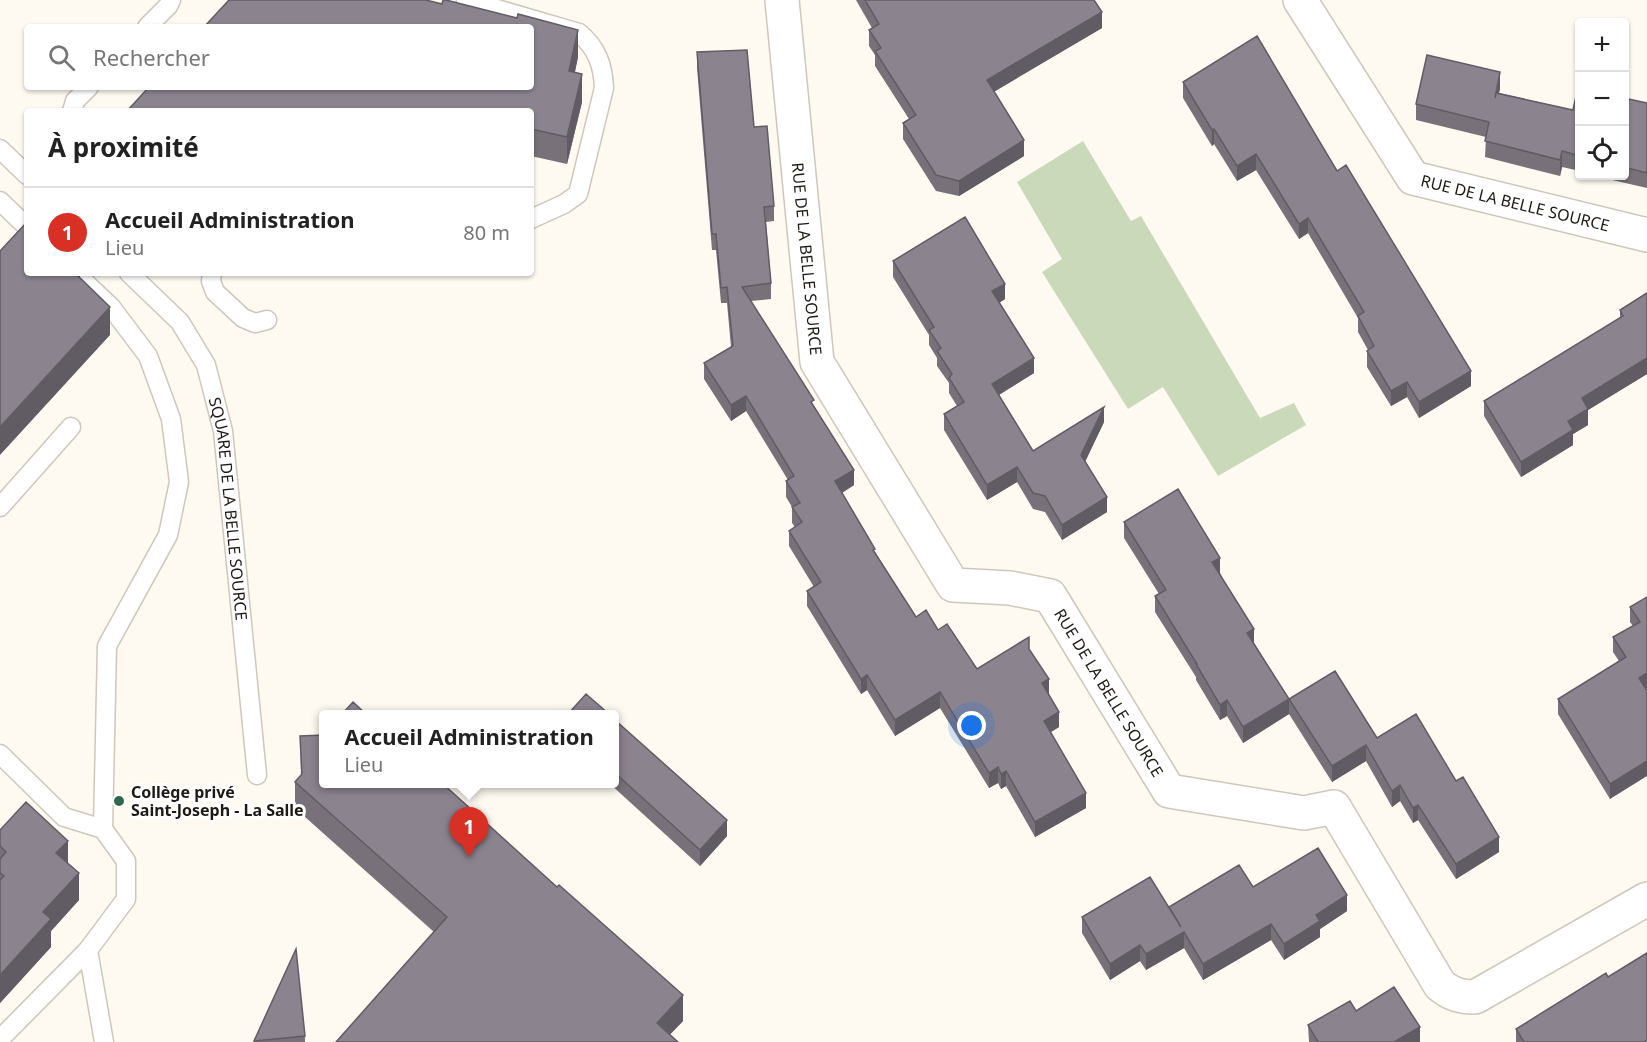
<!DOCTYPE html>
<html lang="fr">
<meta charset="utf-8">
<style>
body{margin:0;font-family:"Noto Sans",sans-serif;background:#f2f2f2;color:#222}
.controls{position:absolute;right:18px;top:18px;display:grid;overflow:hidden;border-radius:6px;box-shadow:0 2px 4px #0004}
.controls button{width:54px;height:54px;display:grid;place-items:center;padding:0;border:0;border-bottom:2px solid #e0e0e0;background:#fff;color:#222;font:30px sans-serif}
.you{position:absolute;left:972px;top:726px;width:21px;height:21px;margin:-15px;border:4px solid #fff;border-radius:50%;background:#1a73e8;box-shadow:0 0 0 9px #1a73e833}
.badge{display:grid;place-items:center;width:39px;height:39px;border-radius:50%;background:#d93025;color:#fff;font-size:20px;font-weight:700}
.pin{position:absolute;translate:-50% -50px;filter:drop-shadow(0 2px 3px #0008)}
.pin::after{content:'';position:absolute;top:32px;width:21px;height:18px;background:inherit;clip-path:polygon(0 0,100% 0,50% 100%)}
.popup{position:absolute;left:319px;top:710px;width:300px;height:78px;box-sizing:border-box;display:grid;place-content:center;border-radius:6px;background:#fff;filter:drop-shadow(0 2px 4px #0005);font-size:20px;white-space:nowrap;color:#767676}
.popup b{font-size:22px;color:#222}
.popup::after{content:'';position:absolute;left:50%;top:100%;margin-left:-12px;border:12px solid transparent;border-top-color:#fff}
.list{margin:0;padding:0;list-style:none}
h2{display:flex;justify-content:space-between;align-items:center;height:78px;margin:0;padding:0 24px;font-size:26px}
h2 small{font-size:20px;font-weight:400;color:#767676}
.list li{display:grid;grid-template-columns:39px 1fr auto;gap:18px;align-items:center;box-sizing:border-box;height:90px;padding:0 24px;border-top:2px solid #e0e0e0}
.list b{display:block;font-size:22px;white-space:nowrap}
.list p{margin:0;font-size:20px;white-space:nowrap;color:#767676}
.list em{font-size:20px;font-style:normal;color:#767676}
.icon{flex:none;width:33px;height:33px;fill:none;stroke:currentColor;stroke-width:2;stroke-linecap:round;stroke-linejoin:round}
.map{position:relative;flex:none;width:1647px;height:1042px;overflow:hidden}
.search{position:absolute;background:#fff;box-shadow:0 2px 4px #0004;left:24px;top:24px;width:510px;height:66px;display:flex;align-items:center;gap:15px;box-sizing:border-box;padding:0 21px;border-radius:6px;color:#767676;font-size:22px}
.panel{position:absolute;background:#fff;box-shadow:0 2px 4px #0004;left:24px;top:108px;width:510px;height:168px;border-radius:6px}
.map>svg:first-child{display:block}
.green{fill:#cad9b9}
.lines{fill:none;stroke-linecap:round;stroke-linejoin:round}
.lane-casing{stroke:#cec7ba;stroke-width:21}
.street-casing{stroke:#cec7ba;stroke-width:36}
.lane{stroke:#fff;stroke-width:18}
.street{stroke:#fff;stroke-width:33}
.wall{fill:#78717a}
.shaded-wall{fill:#615c63}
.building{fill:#8b838e;stroke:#615c63;stroke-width:1.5}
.poi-dot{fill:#2f6850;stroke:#fff;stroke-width:2}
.labels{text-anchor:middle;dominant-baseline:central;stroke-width:6;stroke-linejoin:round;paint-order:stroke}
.street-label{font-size:16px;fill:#1d1a15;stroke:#fff}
.poi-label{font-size:16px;font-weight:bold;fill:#1d1a15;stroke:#fff;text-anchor:start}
</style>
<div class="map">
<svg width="1647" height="1042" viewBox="0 0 1647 1042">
<rect width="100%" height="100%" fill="#fefaf2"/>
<path class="green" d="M1083 141 1131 221 1141 216 1260 418 1294 403 1306 425 1218 476 1163 387 1128 409 1042 272 1062 259 1017 182Z"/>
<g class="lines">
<g class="lane-casing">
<g id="lane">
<path d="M466 0 579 33C597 48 603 65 604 88L578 194 564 204 531 219"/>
<path d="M147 27 168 6 171 0"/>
<path d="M72 111 75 101 89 87"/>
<path d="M0 149 27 175"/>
<path d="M0 201 27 227"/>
<path d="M75 273 111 307 148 356 171 419 179 482 168 535 107 646 103 829"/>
<path id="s1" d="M129 273 180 322 206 365 223 431 257 775"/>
<path d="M212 273 211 281 215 292 243 318 255 323 267 320"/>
<path d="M0 507 71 427"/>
<path d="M0 754 64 817 103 829 126 861V899L88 950 104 1042"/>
<path d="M0 1039 88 950"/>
</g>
</g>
<g class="street-casing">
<g id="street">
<path id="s2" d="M782 0 817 362 953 585 1010 588 1050 596 1169 791 1304 813 1334 807 1440 985C1451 994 1460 997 1475 997L1647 899"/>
<path id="s3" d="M1300 0 1413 178 1647 235"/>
</g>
</g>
<use href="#lane" class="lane"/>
<use href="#street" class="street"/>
</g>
<path class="wall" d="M856 0H1094L1102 28 994 91 1024 156 959 196 936 191 903 139V123L909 119 875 66V55L869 46V30L872 28Z
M697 52 754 127 774 206V221L766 222 771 283V299L751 301 814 406 854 485 842 493 875 552 916 617 938 630 977 669 1029 649 1049 695 1059 727 1051 732 1086 808 1035 837 1006 786 1001 789 998 783 989 788 940 708 895 736 867 690 861 694 807 606V591L814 587 789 546V531L795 527 792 523V507L786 497V481L788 480 746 411 731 421 704 379V363L731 347 727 303H721L716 250H712L697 68Z
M578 57 575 72 582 102 567 164 531 156V111Z
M1183 82 1337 171 1471 386 1419 418 1407 397 1391 406 1367 367V351L1368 350 1358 332V318L1308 233 1299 239 1256 170 1237 181 1214 144 1212 146 1183 98Z
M1580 87V171L1562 167 1560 176 1485 157 1486 137 1416 120V104L1500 88 1499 93 1573 110Z
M1624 98 1647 103V188L1595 176H1624Z
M893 261 1005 299 999 303 1034 373 999 395 1033 451 1104 422 1085 462 1107 512 1062 540 1045 512 1033 509 1017 482 987 500 944 430V414L957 406 949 393V383L937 366V358L929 345V335L893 277Z
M1647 293V374L1588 410V425L1573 434V445L1521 477 1484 416V401L1620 318V310Z
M1124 522 1220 573 1254 643 1289 699 1377 738 1499 852 1456 879 1418 820 1413 823 1400 801 1392 807 1366 761 1332 782 1289 714 1243 743 1227 716 1220 720 1196 680V677L1155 612V596L1159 594 1124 538Z
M1647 597V688L1645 689 1610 799 1558 714V699L1619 661 1613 652V637L1633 626 1630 622V607Z
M615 720 727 836 700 866 609 783H615Z
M300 736 683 1021 670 1034 434 932 295 808V782L301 776Z
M0 830 68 863 79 900 51 931V947L0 1003Z
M1253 887 1347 911 1320 929V937L1284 960 1271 940 1203 980 1184 948 1146 970 1140 961 1110 980 1082 933V917L1169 907Z
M1608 977 1647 1042H1516V1029Z
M1308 1025 1420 1042H1309Z
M305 1036V1042H254V1041Z"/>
<path class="shaded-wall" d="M1102 12V28L987 96V80Z
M578 30V57L569 98V71Z
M1500 72V88L1495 114V98Z
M582 74V102L567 164V137Z
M1214 129V144L1212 146V130Z
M1024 140V156L959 196V181Z
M1562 151V167L1560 176V160Z
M1256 154V170L1237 181V166Z
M1308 218V233L1299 239V224Z
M75 273H80V294Z
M1005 284V299L992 307V291Z
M110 307V335L0 455V427Z
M1034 358V373L992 399V384Z
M1647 358V374L1588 410V425L1573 434V445L1521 477V462L1568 421 1582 398Z
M1471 371V386L1419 418V402Z
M1407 382V397L1391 406V391Z
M746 396V411L731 421V405Z
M1104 407V422L1081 470V455Z
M1017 467V482L987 500V485Z
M854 470V485L835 497V481Z
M1107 497V512L1062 540V525Z
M1220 558V573L1212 578V562Z
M1254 629V644L1247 633Z
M1647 673V688L1639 693V678Z
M867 675V690L861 694V679Z
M1049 679V695L1042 683Z
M940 692V708L895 736V720Z
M1289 699V714L1243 743V727Z
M1227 700V716L1220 720V705Z
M1059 712V727L1044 736V721Z
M1366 745V761L1332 782V766Z
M1647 761V776L1610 799V784Z
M998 767V783L989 788V773Z
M1006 771V786L1001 789V774Z
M1400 785V801L1392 807V791Z
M1086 793V808L1035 837V822Z
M1418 805V820L1413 823V808Z
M727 820V836L700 866V850Z
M1499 837V852L1456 879V864Z
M68 841V868L56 853Z
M79 873V900L51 931V947L0 1003V975L43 912Z
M1347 895V911L1320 929V937L1284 960V944L1316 915Z
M1271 924V940L1203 980V964Z
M1184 932V948L1146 970V954Z
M1140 945V961L1110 980V964Z
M683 995V1021L663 1042 657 1023Z
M1420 1027V1042H1394Z"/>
<path class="building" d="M229 0H426L442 4 443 0H446L517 18 518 14 578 30 569 71 582 74 567 137 531 129V111H127L149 87H531V27H204Z
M865 0H1094L1102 12 987 80 1024 140 959 181 936 175 903 123 916 115 875 51 881 48 869 30 879 24Z
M1257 36 1337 171 1346 165 1471 371 1419 402 1407 382 1391 391 1367 351 1374 346 1358 316 1364 312 1308 218 1299 224 1256 154 1237 166 1214 129 1212 130 1183 82Z
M747 50 754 127 767 126 774 206 764 207 771 283 742 287 814 400 811 402 854 470 835 481 875 549 873 550 916 617 926 610 938 630 947 624 977 669 1029 637V649L1049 679 1042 683 1059 712 1044 721 1086 793 1035 822 1006 771 1001 774 998 767 989 773 940 692 895 720 867 675 861 679 807 591 821 582 789 531 802 522 792 507 800 503 786 481 794 476 746 396 731 405 704 363 733 346 727 287 721 288 716 234H712L697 52Z
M1427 55 1500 72 1495 98 1496 93 1573 110 1578 87H1580V156L1562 151 1560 160 1485 141 1489 122 1416 104Z
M1624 98 1647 103V173L1624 167Z
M965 217 1005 284 992 291 1034 358 992 384 1033 451 1104 407 1081 455 1107 497 1062 525 1045 496 1033 493 1017 467 987 485 944 414 964 402 949 378 952 374 937 351 941 348 929 330 934 327 893 261Z
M27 222V273H75L110 307 0 427V251Z
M1647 293V358L1582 398 1588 409 1568 421 1573 430 1521 462 1484 401 1623 316 1620 310Z
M1178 489 1220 558 1212 562 1254 629 1247 633 1289 699 1243 727 1227 700 1220 705 1196 664H1197L1155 596 1166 590 1124 522Z
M1647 597V673L1639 678 1647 691V761L1610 784 1558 699 1626 657 1613 637 1640 622 1630 607Z
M1335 671 1377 738 1416 714 1456 781 1463 777 1499 837 1456 864 1418 805 1413 808 1400 785 1392 791 1366 745 1332 766 1289 699Z
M586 694 609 714H568Z
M353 702 366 714H342Z
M615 720 727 820 700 850 615 773Z
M324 735V783H442L557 887 559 885 683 995 657 1023 678 1042H336L447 917 295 782 302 774 300 736Z
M26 802 68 841 56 853 79 873 43 912 51 919 0 975V880L4 876 0 873V859L6 852 0 846V830Z
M1318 848 1347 895 1316 915 1320 921 1284 944 1271 924 1203 964 1184 932 1146 954 1140 945 1110 964 1082 917 1150 877 1181 927 1169 907 1239 865 1253 887Z
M296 949 305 1036 254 1041Z
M1647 953V1040L1644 1042H1524L1516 1029 1606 973 1608 977Z
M1394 987 1420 1027 1394 1042H1318L1308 1025 1350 1001 1356 1011Z"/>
<circle class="poi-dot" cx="119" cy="801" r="6"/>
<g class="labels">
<g class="street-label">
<text stroke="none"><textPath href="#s3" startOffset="316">RUE DE LA BELLE SOURCE</textPath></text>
<text stroke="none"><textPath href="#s2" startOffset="260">RUE DE LA BELLE SOURCE</textPath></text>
<text stroke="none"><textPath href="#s1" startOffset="267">SQUARE DE LA BELLE SOURCE</textPath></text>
<text stroke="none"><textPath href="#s2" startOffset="836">RUE DE LA BELLE SOURCE</textPath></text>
</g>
<g class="poi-label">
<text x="131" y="792">Collège privé<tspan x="131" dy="18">Saint-Joseph - La Salle</tspan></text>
</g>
</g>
</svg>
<div class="controls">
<button>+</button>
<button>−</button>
<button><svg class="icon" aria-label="locate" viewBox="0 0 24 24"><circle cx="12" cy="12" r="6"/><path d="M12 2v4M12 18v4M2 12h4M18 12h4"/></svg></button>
</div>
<div class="you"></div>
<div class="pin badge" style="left:469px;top:857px">1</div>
<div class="popup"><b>Accueil Administration</b>Lieu</div>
<div class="search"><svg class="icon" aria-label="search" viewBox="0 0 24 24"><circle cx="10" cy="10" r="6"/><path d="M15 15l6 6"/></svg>Rechercher</div>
<section class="panel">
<h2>À proximité<small></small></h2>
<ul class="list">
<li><span class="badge">1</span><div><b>Accueil Administration</b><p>Lieu</p></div><em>80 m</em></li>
</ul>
</section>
</div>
